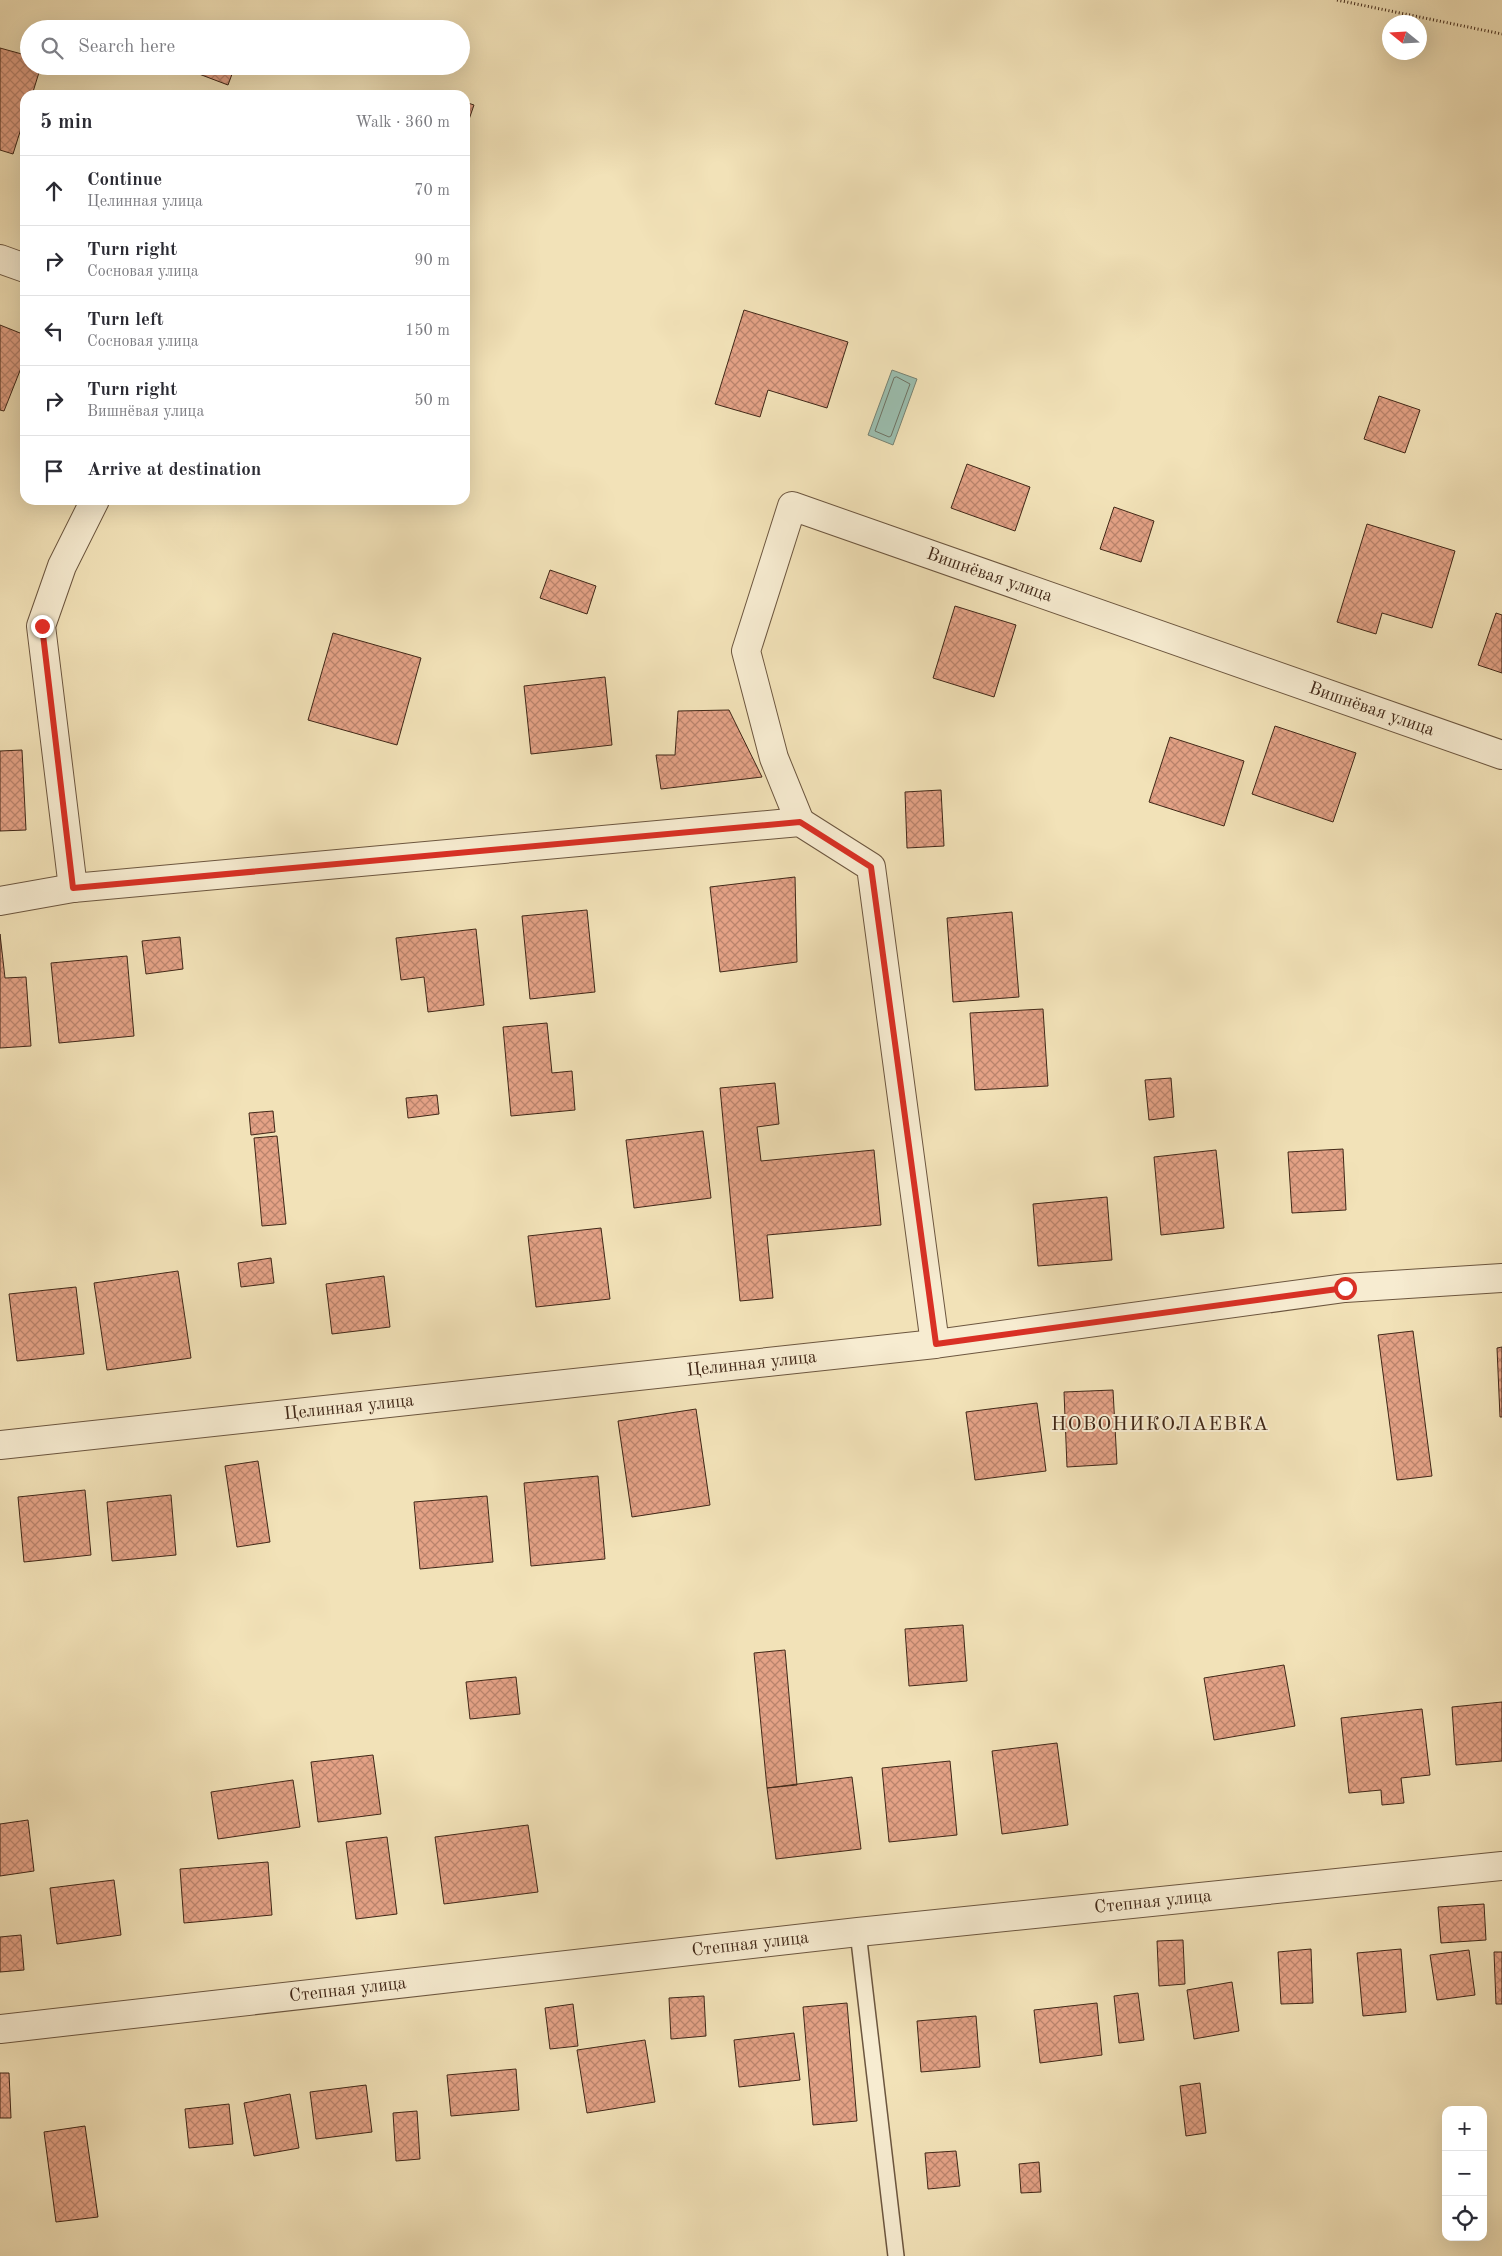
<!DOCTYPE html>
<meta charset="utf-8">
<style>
body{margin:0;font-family:"Old Standard TT",serif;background:#f2f2f3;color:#2b2b33}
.controls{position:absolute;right:15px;bottom:15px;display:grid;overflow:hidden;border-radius:10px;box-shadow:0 5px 20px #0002}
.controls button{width:45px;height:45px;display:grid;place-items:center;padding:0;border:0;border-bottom:1px solid #e1e1e2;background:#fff;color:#2b2b33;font:25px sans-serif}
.compass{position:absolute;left:1382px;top:15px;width:45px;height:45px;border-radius:50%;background:#fff;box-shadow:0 5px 20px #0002;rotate:288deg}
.stop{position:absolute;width:15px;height:15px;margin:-11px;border:4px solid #d93025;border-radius:50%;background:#fff}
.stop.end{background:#d93025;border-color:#fff;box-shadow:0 1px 5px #0008}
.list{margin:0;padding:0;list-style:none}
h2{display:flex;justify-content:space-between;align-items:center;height:65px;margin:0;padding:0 20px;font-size:21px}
h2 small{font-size:16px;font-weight:400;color:#7c7c81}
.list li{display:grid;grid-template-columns:32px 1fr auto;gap:15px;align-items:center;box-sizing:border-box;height:70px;padding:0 20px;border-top:1px solid #e1e1e2}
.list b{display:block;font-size:19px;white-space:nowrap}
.list p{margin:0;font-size:16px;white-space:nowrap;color:#7c7c81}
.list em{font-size:16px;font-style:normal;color:#7c7c81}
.icon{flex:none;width:28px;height:28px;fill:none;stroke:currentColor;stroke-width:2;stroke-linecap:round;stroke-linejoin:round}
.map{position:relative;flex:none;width:1502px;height:2256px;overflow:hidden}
.search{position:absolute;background:#fff;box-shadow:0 5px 20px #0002;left:20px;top:20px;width:450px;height:55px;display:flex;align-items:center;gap:12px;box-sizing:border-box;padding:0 18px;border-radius:28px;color:#7c7c81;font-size:19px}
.panel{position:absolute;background:#fff;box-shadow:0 5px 20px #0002;left:20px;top:90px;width:450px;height:415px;border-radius:15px}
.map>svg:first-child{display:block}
.water{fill:#9bbeaf;stroke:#778272}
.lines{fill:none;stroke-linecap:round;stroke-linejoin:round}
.shore{stroke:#6e7263;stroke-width:1}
.building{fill:url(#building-cross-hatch);stroke:#402717}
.lane-casing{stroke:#6c563f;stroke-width:18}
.street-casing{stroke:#6c563f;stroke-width:30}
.path{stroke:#402717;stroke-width:3;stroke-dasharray:1 2.5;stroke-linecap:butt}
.lane{stroke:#f7ecd1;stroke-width:15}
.street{stroke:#f7ecd1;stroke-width:28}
.route{stroke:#d93025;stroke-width:6}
.labels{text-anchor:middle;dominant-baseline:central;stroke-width:4;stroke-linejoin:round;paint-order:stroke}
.street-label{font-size:18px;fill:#402717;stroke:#f7ecd1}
.quarter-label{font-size:20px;letter-spacing:1px;fill:#402717;stroke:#f7ecd1}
</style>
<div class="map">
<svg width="1502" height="2256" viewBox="0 0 1502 2256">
<defs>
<pattern id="building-cross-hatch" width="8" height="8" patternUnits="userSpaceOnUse" patternTransform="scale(1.25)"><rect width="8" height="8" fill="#e4a286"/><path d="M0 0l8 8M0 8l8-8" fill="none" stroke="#ba846d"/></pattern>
</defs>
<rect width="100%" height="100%" fill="#f2e2b8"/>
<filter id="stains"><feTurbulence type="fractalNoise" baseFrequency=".004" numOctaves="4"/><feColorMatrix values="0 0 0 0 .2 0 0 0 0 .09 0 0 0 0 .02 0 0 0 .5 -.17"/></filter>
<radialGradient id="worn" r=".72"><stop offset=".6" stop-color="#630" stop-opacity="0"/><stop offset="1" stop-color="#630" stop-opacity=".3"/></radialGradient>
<path class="water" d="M892 370 917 379 893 445 868 435Z"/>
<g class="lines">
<path class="shore" d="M897 377 910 384 891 436 889 437 875 431 894 378Z"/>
</g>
<path class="building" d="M0 48 29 56V66H41L32 95H25V116L13 154 0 150Z
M202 66H235L228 85 199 74Z
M465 102 474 105 465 131Z
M744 310 848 342 827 408 768 390 760 417 715 404Z
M0 325 25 335V358L4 411 0 410Z
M1379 396 1420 410 1405 453 1364 439Z
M967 464 1030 487 1015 531 951 508Z
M1114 507 1154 521 1141 562 1100 549Z
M1367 524 1455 551 1432 628 1382 613 1376 634 1337 622Z
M550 570 596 586 587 614 540 598Z
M955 606 1016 625 994 697 933 678Z
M1496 613 1502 615V673L1478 665Z
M333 633 421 658 397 745 308 720Z
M605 677 612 745 531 754 524 686Z
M729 710 762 777 661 789 656 755H675L678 711Z
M1275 726 1356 753 1333 822 1252 794Z
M1170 737 1244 761 1224 826 1149 802Z
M22 750 26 830 0 831V751Z
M941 790 944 846 907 848 905 792Z
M795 877 797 962 720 972 710 887Z
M587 910 595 992 530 999 522 916Z
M1012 912 1019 997 953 1002 947 918Z
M476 929 484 1005 428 1012 424 977 401 980 396 938Z
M0 934 5 978 26 977 31 1046 0 1048Z
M180 937 183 969 146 974 142 941Z
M127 956 134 1036 59 1043 51 963Z
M1043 1009 1048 1086 975 1090 970 1013Z
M547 1023 552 1073 572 1071 575 1110 511 1116 503 1027Z
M1171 1078 1174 1117 1149 1120 1145 1080Z
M775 1083 779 1124 757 1127 761 1161 874 1150 881 1225 767 1235 773 1298 740 1301 720 1088Z
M437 1095 439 1114 408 1118 406 1098Z
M273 1111 275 1132 251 1135 249 1113Z
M703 1131 711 1198 634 1208 626 1140Z
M277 1136 286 1224 262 1226 254 1138Z
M1343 1149 1346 1210 1292 1213 1288 1152Z
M1216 1150 1224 1228 1161 1235 1154 1157Z
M1107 1197 1112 1260 1038 1266 1033 1204Z
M601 1228 610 1299 536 1307 528 1236Z
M271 1258 274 1283 241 1287 238 1263Z
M178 1271 191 1358 107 1370 94 1283Z
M384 1276 390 1327 332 1334 326 1284Z
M76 1287 84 1354 17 1361 9 1294Z
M1413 1331 1432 1476 1397 1480 1378 1335Z
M1502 1347V1417H1500L1497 1348Z
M1113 1390 1117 1464 1067 1467 1064 1392Z
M1037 1403 1046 1471 975 1480 966 1412Z
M696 1409 710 1505 632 1517 618 1421Z
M258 1461 270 1542 237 1547 225 1466Z
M598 1476 605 1559 531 1566 524 1483Z
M85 1490 91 1555 24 1562 18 1497Z
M171 1495 176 1555 112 1561 107 1502Z
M487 1496 493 1562 420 1569 414 1502Z
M963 1625 967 1681 909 1686 905 1629Z
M785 1650 797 1785 767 1788 754 1653Z
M1284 1665 1295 1726 1214 1740 1204 1678Z
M516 1677 520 1714 470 1719 466 1682Z
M1502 1702V1761L1456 1765 1452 1707Z
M1422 1709 1430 1775 1401 1778 1404 1803 1382 1805 1381 1790 1349 1793 1341 1718Z
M1057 1743 1068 1825 1002 1834 992 1751Z
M373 1755 381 1814 318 1822 311 1762Z
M950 1761 957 1835 889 1842 882 1768Z
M852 1777 861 1849 776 1859 767 1788Z
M293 1780 300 1827 218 1839 211 1792Z
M28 1820 34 1871 0 1876V1824Z
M528 1825 538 1892 444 1904 435 1837Z
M387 1837 397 1914 356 1919 346 1842Z
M268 1862 272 1915 184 1923 180 1869Z
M114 1880 121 1935 57 1944 50 1888Z
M1484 1904 1486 1940 1441 1943 1438 1907Z
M21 1935 24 1970 0 1972V1937Z
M1183 1940 1185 1984 1159 1986 1157 1941Z
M1311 1949 1313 2003 1281 2004 1278 1952Z
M1401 1949 1406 2012 1363 2016 1357 1953Z
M1469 1950 1475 1995 1437 2000 1430 1955Z
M1494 1952H1502V2004H1496Z
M1232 1982 1239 2031 1194 2039 1187 1990Z
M1138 1993 1144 2040 1119 2043 1114 1996Z
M704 1996 706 2036 671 2039 669 1998Z
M847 2003 857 2121 813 2125 803 2007Z
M1097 2003 1102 2055 1040 2063 1034 2010Z
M573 2004 578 2046 550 2049 545 2008Z
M976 2016 980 2067 921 2072 917 2021Z
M794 2033 800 2080 739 2087 734 2040Z
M645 2040 655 2102 587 2113 577 2050Z
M516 2069 519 2110 451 2116 447 2075Z
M0 2073H9L11 2118H0Z
M1200 2083 1206 2133 1186 2136 1180 2086Z
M366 2085 372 2132 316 2139 310 2092Z
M290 2094 299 2148 254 2156 244 2103Z
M229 2104 233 2144 189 2148 185 2109Z
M417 2111 420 2159 396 2161 393 2113Z
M85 2126 98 2217 56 2222 44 2132Z
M956 2151 960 2186 928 2189 925 2153Z
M1039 2162 1041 2192 1021 2193 1019 2164Z"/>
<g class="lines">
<g class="lane-casing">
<path id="lane" d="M858 1932 896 2256"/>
</g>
<g class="street-casing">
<g id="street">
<path d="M0 259 25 268"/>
<path id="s1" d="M800 822 774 758 746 651 792 506 1502 755"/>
<path d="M73 888 41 626 62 566 95 500"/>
<path d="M0 901 73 888 800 822 871 867 935 1344"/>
<path id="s2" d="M0 1445 935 1344 1345 1288 1502 1278"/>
<path id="s3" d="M0 2029 858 1932 1502 1866"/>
</g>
</g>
<path class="path" d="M1337 0 1502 34"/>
<use href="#lane" class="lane"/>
<use href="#street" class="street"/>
</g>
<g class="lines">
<path class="route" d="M42 626 73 888 800 822 871 867 936 1344 1345 1288"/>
</g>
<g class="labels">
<g class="street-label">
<text stroke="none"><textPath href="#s1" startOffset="541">Вишнёвая улица</textPath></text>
<text stroke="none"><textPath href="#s1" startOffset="946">Вишнёвая улица</textPath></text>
<text stroke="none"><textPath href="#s2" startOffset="756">Целинная улица</textPath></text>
<text stroke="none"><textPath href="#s2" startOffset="351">Целинная улица</textPath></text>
<text stroke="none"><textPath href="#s3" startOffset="1160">Степная улица</textPath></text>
<text stroke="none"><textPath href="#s3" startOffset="755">Степная улица</textPath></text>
<text stroke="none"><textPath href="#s3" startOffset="350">Степная улица</textPath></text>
</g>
<g class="quarter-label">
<text x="1160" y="1425">НОВОНИКОЛАЕВКА</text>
</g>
</g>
<rect width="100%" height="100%" filter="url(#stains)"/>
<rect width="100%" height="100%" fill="url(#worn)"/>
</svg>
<div class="controls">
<button>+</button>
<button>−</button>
<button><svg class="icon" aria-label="locate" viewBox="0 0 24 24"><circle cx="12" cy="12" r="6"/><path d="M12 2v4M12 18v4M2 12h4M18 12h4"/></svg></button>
</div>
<svg class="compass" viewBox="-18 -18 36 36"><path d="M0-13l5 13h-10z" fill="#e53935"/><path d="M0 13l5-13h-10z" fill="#7c7c81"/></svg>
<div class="stop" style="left:1345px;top:1288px"></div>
<div class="stop end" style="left:42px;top:626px"></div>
<div class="search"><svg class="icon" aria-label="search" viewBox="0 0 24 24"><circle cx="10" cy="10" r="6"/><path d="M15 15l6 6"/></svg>Search here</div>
<section class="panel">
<h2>5 min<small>Walk · 360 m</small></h2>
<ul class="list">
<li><svg class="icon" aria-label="ahead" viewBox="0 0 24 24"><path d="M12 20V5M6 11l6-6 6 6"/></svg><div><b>Continue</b><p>Целинная улица</p></div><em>70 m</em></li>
<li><svg class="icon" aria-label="right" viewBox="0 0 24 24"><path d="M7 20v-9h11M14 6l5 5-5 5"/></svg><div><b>Turn right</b><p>Сосновая улица</p></div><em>90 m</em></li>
<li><svg class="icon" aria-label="left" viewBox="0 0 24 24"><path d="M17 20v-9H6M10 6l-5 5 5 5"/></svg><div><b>Turn left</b><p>Сосновая улица</p></div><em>150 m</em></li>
<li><svg class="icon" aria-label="right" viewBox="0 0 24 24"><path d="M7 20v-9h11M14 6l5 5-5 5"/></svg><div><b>Turn right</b><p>Вишнёвая улица</p></div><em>50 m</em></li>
<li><svg class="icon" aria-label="arrive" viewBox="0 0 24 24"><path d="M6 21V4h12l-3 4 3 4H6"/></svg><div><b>Arrive at destination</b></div></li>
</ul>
</section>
</div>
